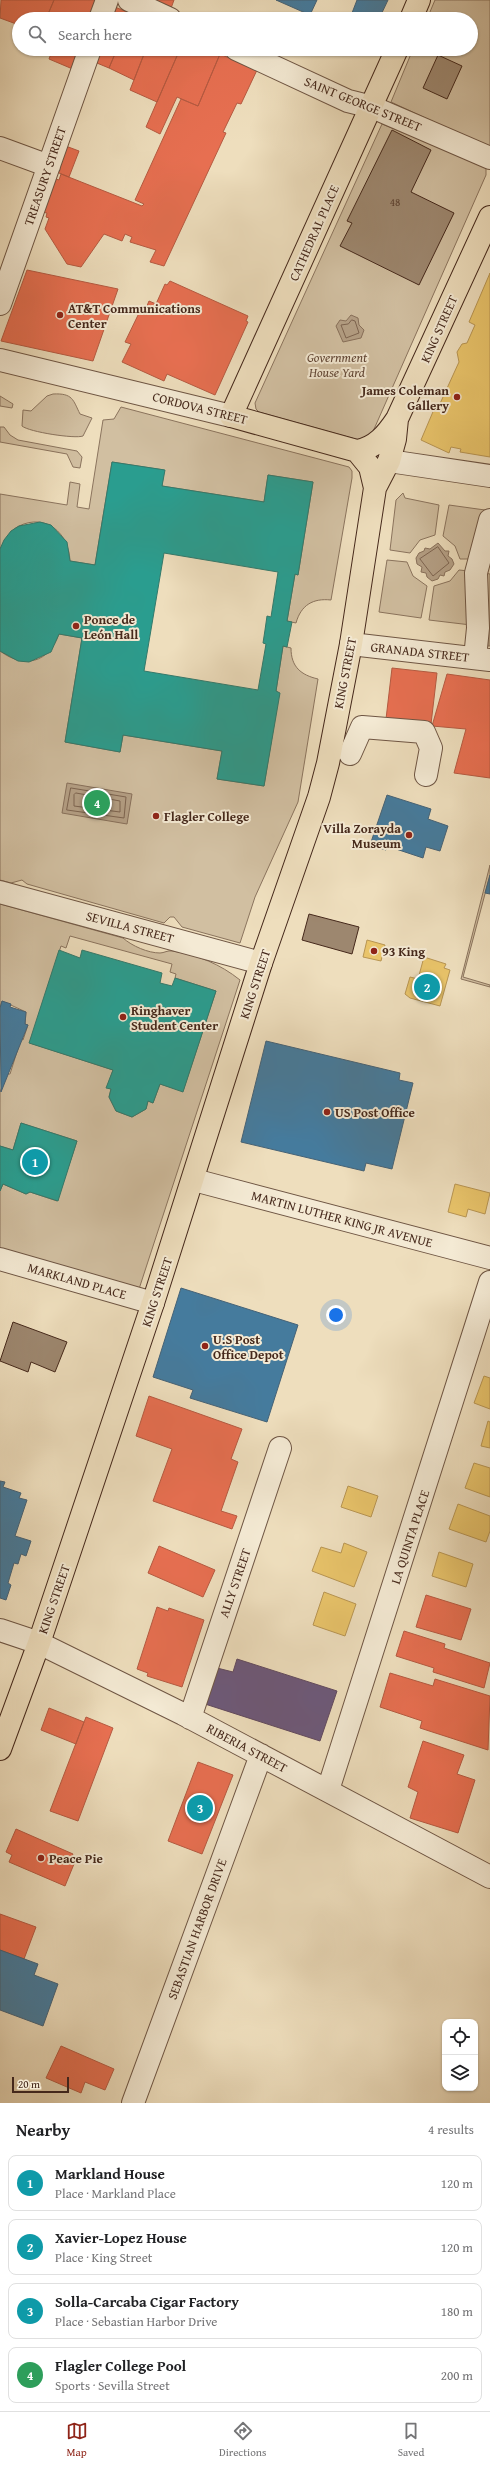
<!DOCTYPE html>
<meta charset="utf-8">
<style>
body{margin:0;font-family:"Gentium Book Plus",serif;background:#f2f2f2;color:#202124}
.controls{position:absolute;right:12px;bottom:12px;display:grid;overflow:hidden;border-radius:8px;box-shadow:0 1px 3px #0004}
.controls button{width:36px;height:36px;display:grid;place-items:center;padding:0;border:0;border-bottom:1px solid #e0e0e0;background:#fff;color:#202124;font:20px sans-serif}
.scale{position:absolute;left:12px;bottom:10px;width:57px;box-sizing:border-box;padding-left:4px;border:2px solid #45281b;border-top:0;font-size:11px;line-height:14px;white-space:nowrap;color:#45281b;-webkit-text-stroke:3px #f4ead4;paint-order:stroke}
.you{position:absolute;left:336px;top:1315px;width:14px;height:14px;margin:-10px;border:3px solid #fff;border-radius:50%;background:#1a73e8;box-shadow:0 0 0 6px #1a73e833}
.badge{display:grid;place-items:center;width:26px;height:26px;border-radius:50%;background:#8f2418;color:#fff;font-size:13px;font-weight:700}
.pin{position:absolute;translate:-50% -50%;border:2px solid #fff;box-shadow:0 1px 4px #0006}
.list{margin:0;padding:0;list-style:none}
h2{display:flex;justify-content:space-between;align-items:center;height:52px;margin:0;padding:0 16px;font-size:17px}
h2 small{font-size:13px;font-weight:400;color:#757577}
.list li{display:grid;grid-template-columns:26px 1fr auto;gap:12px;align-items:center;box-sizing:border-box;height:56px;margin:0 8px 8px;padding:0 8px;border:1px solid #e0e0e0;border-radius:8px}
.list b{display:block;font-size:15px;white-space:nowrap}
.list p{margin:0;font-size:13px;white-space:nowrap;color:#757577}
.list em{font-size:13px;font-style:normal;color:#757577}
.icon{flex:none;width:22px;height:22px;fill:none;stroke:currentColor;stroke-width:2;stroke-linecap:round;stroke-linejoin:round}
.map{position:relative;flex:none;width:490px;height:2103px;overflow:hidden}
.search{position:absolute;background:#fff;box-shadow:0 1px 3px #0004;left:12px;right:12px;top:12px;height:44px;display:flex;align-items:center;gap:10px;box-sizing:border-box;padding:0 14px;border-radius:22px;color:#757577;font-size:15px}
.sheet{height:308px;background:#fff}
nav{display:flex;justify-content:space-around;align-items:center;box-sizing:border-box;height:56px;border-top:1px solid #e0e0e0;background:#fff;font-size:11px;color:#757577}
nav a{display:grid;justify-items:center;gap:2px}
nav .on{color:#8f2418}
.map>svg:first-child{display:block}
.green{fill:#d1bfa1;stroke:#8b745e;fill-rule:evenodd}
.water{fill:#b5a086;stroke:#88705b}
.homes{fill:#e9c46a;stroke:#b89552}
.shops{fill:#e76f51;stroke:#b65a41}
.offices{fill:#6d597a;stroke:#614a5e}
.schools{fill:#2a9d8f;stroke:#327a6c;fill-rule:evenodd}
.public{fill:#457b9d;stroke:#456276}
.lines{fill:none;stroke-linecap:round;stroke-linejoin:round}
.shore{stroke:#7d6450;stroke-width:1}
.building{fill:#9d876f;stroke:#45281b}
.minor-casing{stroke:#6f5644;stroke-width:24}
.major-casing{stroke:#45281b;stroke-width:24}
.minor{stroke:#f4ead4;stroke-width:22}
.major{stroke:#eedebd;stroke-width:22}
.poi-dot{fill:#8f2418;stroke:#f4ead4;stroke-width:1.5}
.labels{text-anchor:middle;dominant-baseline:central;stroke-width:4;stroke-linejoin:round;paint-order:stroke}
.number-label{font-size:11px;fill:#5b4030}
.street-label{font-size:13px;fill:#45281b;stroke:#f4ead4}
.poi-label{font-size:13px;font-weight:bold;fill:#45281b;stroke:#f4ead4;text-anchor:start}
.park-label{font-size:13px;font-style:italic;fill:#614636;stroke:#f4ead4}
</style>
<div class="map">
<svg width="490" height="2103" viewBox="0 0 490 2103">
<rect width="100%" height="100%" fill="#eedebd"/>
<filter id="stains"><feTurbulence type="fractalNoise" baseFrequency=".005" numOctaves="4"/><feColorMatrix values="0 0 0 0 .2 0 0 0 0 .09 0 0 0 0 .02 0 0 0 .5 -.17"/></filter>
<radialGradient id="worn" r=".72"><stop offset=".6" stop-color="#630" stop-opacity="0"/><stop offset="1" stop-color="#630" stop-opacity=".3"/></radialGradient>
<path class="green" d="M435 0H490V148L391 102 413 49H471V19H427Z
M382 124 483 165 486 168V175L371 436 359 440 259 412 256 409 255 403Z
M53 394C73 393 73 400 80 414L92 418 83 436C75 439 29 432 22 426L23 410 31 411 47 396Z
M0 396 13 404 12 408 0 406Z
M121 407 349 467 352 471V478L331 600C313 598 301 605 296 623L287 621 295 574 298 575 313 482 268 475 264 502 162 486 164 470 112 462 95 565 70 561C69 533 46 513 19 526 8 531 7 542 0 549V494L67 505 70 482 80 484 77 507 89 509 103 420 114 419Z
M0 427H4L10 435 18 440 77 451 82 457 80 468 73 467 67 454 0 442Z
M403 493 405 498 439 505 435 535 420 540 410 553 390 550 396 500Z
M449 505 485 510 471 559H460L455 546 443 536Z
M387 560 407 562 413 576 427 586 421 618 379 612Z
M459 570 469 571 471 625 429 620 434 586 450 581Z
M484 573 490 574V646H488Z
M59 634 82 638 65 742 120 752 123 735 222 751 217 779 264 786 279 693 276 691 283 646 291 648C291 667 301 675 318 679L298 802 255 897 240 943 182 927 174 917H170L164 923 27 884 22 880 11 883 0 880V651C24 669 49 663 59 634Z
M490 865V875L463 977 490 985V987L461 979Z
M0 904 123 938C132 946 148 953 160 953 164 953 168 950 172 951 198 955 220 964 240 980L139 1289 0 1251V1191L3 1184 26 1194 30 1192 57 1201 77 1141 21 1123 13 1150 0 1146V1092L7 1074H10L21 1039 23 1040 28 1025 25 1024 26 1012 2 1001 0 1008ZM70 936 172 964 170 972 176 974 175 978 216 991 183 1091 160 1084 153 1103 148 1101 146 1109 132 1117 116 1111 109 1097 111 1089 107 1087 113 1070 30 1043 61 946 66 948Z"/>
<path class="water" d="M351 315 358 318 359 325 364 330 361 338 343 342 336 326 340 320 346 321Z
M438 543 445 551H449L448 556 452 559 454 564 450 570 445 572 444 576 440 575 438 579 432 581 427 577 426 573 421 572 422 567 417 564 416 558 419 553 424 551 425 548 430 549Z
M67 783 132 794 127 824 62 813Z"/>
<path class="homes" d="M490 273V457L460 452 461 449 451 447 449 453 421 440 435 407 438 408 459 362 457 352 462 344 467 343 475 325 469 322Z
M367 940 385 945 381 961 363 957Z
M424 957 446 964 444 968 450 970 440 1006 410 998 405 994 410 977 418 979Z
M455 1184 490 1193 485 1214 468 1209 466 1217 448 1212Z
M484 1376 490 1378V1409L474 1403Z
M488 1421 490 1422V1448L481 1446Z
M474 1463 490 1468V1497L465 1488Z
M348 1486 378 1496 371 1517 341 1507Z
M458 1504 490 1516V1531L486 1542 449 1529Z
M344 1543 367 1552 354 1587 312 1571 321 1547 341 1553Z
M439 1552 473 1564 466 1587 432 1576Z
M324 1592 356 1604 345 1636 313 1625Z"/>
<path class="shops" d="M1 0H54L46 19H19V25L0 18Z
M54 0H98L94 19H46Z
M147 0H174L170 11Z
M115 7 132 14 130 19H110Z
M132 14 142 19H130Z
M47 49H83L75 70 49 59 52 51Z
M97 49H117L109 68 92 61Z
M117 49H146L134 80 109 68Z
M146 49H180L157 102 130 90Z
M180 49H209L220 54 198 106 177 97 160 134 146 127Z
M220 54 257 70 241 104 237 103 223 132 226 133 164 266 150 262 156 250 130 242 132 237 125 234 122 241 104 234 81 267 67 264 45 229 49 218 46 217 47 213 42 212 53 178 59 180 61 174 142 206 144 204 135 200 181 99 198 106Z
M63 145 79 151 69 177 54 171Z
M27 270 118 289 93 361 1 341Z
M170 281 248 316 246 321 248 322 215 395 167 374 164 381 122 362 131 344 125 342 140 311 144 313 149 301 156 304 165 284 167 285Z
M392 668 437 673 431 724 386 719Z
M447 674 490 680V778L454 773 466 729 432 726Z
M149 1396 242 1429 231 1459 238 1462 221 1511 237 1516 232 1529 153 1501 172 1449 136 1436Z
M159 1546 215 1570 203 1597 148 1573Z
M426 1595 471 1609 461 1640 416 1627Z
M157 1607 168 1611 169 1608 204 1620 182 1687 147 1676 148 1673 137 1669Z
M404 1631 445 1644 444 1648 490 1663 484 1688 433 1672 434 1668 396 1656Z
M390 1673 433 1686 435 1679 490 1696 488 1750 420 1728 422 1721 380 1707Z
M49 1708 84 1722 76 1744 41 1730Z
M86 1717 113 1728 78 1821 50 1811Z
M423 1741 464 1755 457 1774 475 1780 458 1833 410 1818 418 1792 408 1787Z
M198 1762 233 1775 202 1854 168 1841Z
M16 1829 73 1854 69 1862 74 1864 65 1886 9 1862 12 1855 6 1852Z
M0 1914 36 1927 24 1959 0 1950Z
M61 2046 114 2069 105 2090 85 2082 81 2093 46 2078Z"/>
<path class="offices" d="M237 1659 337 1691 320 1741 205 1704 217 1668 233 1672Z"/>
<path class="schools" d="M112 462 165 470 162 486 264 502 268 475 313 482 298 575 295 574 287 621 292 622 287 647 283 646 276 691 280 693 264 786 217 779 222 751 123 735 120 752 65 742 82 638 59 634 51 652 29 662 18 661 0 651V549L4 540 11 531 19 526 40 522 51 525 67 542 70 561 95 565ZM164 553 278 572 271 617 267 616 265 630 263 643 266 644 258 690 144 671Z
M59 950 80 958 82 950 162 973 160 983 172 986 175 978 216 991 183 1092 160 1084 153 1103 148 1101 146 1109 132 1117 116 1111 109 1097 111 1089 106 1088 113 1070 29 1043Z
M21 1123 77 1141 58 1201 30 1192 26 1194 3 1184 0 1191V1146L13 1150Z"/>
<path class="public" d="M276 0H317L310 15Z
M357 0H388L379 19H363L352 13Z
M387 795 431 809 428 819 448 826 440 851 426 847 423 858 387 846 386 850 370 845Z
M490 875V894L485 893Z
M2 1001 11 1004 10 1007 26 1012 25 1024 28 1025 1 1092 0 1008Z
M266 1041 400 1073 399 1080 413 1083 392 1169 366 1163 364 1171 241 1142Z
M181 1288 298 1325 267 1422 190 1398 193 1390 153 1377Z
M0 1481 5 1482 3 1487 21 1493 19 1498 27 1500 15 1536 31 1541 26 1556 21 1554 18 1564 14 1563 8 1583 11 1585 6 1600 0 1598Z
M0 1950 38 1964 34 1975 58 1984 43 2026 0 2010Z"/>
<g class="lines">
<path class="shore" d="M352 320 355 321 359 333 346 338 341 325 348 324Z
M438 547 449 563 433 576 420 559Z
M71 788 126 797 124 818 67 810Z
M76 793 120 801V812L74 806V795Z"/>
</g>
<path class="building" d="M438 55 462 66 447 99 423 88Z
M392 130 431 150 411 192 454 213 419 285 340 246 352 223 347 221Z
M309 914 359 927 352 954 302 940Z
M13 1322 67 1342 55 1372 31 1362 28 1372 0 1361Z"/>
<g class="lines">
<g class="minor-casing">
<path id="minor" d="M129 0 170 19
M100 19 107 0
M236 49 348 101 372 107 490 158
M0 148 49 166
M0 304 90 49
M0 360 231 416
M389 461 490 476
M351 644 490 660
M475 658 478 628 476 573 490 520
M350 754 362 727 424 732 431 748 426 775
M0 892 261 963
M194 1180 490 1258
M0 1259 153 1303
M0 1630 39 1643 183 1714 490 1877
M190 1718 280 1448
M328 1790 490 1282
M133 2103 261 1755"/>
</g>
<g class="major-casing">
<path id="major" d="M411 19 419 0
M357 451C376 448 387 434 397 419
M375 488 370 467 357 451 231 416 397 49
M0 1749 39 1643 153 1303 261 963 319 797 328 763 351 644 375 488 389 461 395 439 397 419 490 217"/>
</g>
<use href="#minor" class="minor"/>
<use href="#major" class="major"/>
</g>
<g class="poi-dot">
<circle cx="60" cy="315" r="4"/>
<circle cx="457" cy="397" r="4"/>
<circle cx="76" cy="626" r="4"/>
<circle cx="156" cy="816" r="4"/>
<circle cx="409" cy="835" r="4"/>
<circle cx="374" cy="951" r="4"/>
<circle cx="123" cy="1017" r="4"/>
<circle cx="327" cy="1112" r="4"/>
<circle cx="205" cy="1346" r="4"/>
<circle cx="41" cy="1858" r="4"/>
</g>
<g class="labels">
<g class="number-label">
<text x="395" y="202">48</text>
</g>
<g class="street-label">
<text transform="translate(363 104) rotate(22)">SAINT GEORGE STREET</text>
<text transform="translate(45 176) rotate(-71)">TREASURY STREET</text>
<text transform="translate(314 233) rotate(-66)">CATHEDRAL PLACE</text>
<text transform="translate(439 329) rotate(-66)">KING STREET</text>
<text transform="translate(200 408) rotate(14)">CORDOVA STREET</text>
<text transform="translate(420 652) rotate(6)">GRANADA STREET</text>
<text transform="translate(345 673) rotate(-79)">KING STREET</text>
<text transform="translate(130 927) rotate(15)">SEVILLA STREET</text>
<text transform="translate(255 984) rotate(-72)">KING STREET</text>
<text transform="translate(342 1219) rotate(15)">MARTIN LUTHER KING JR AVENUE</text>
<text transform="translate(77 1281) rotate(16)">MARKLAND PLACE</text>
<text transform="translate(157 1292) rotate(-72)">KING STREET</text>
<text transform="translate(410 1537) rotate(-72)">LA QUINTA PLACE</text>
<text transform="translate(235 1583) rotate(-71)">ALLY STREET</text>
<text transform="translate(54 1599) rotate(-71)">KING STREET</text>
<text transform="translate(247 1748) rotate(28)">RIBERIA STREET</text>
<text transform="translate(197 1929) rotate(-70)">SEBASTIAN HARBOR DRIVE</text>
</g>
<g class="poi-label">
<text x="68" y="308">AT&amp;T Communications<tspan x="68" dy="15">Center</tspan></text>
<text x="449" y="390" text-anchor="end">James Coleman<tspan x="449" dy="15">Gallery</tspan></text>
<text x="84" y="619">Ponce de<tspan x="84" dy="15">León Hall</tspan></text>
<text x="164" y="816">Flagler College</text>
<text x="401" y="828" text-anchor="end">Villa Zorayda<tspan x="401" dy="15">Museum</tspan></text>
<text x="382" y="951">93 King</text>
<text x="131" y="1010">Ringhaver<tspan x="131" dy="15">Student Center</tspan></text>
<text x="335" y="1112">US Post Office</text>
<text x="213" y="1339">U.S Post<tspan x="213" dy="15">Office Depot</tspan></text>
<text x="49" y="1858">Peace Pie</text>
</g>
<g class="park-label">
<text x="337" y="357">Government<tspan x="337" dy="15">House Yard</tspan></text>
</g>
</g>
<rect width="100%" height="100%" filter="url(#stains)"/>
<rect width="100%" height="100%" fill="url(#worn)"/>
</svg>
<div class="controls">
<button><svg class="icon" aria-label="locate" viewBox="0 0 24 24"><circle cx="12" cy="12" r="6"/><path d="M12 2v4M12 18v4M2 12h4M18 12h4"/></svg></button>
<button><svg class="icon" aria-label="layers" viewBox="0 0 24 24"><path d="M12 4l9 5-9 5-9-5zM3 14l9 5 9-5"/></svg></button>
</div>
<div class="scale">20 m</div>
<div class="you"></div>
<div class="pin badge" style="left:35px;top:1162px;background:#0f9aa8">1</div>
<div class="pin badge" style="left:427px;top:987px;background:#0f9aa8">2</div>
<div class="pin badge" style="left:200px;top:1808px;background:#0f9aa8">3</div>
<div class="pin badge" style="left:97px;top:803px;background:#2e9e5b">4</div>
<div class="search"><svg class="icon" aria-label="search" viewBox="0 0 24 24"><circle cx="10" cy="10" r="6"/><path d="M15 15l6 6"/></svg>Search here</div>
</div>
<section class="sheet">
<h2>Nearby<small>4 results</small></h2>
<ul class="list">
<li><span class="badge" style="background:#0f9aa8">1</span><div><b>Markland House</b><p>Place · Markland Place</p></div><em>120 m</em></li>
<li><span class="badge" style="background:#0f9aa8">2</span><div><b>Xavier-Lopez House</b><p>Place · King Street</p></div><em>120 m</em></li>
<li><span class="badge" style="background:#0f9aa8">3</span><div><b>Solla-Carcaba Cigar Factory</b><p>Place · Sebastian Harbor Drive</p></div><em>180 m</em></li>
<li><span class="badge" style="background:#2e9e5b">4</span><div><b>Flagler College Pool</b><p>Sports · Sevilla Street</p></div><em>200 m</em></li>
</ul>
</section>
<nav>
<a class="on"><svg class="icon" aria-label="map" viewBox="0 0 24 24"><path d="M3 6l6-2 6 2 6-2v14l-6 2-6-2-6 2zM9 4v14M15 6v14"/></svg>Map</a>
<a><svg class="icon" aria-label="directions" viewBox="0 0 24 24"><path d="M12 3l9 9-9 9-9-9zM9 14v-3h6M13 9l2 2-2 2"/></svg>Directions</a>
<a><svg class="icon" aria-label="saved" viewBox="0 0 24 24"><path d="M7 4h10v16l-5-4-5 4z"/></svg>Saved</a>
</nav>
